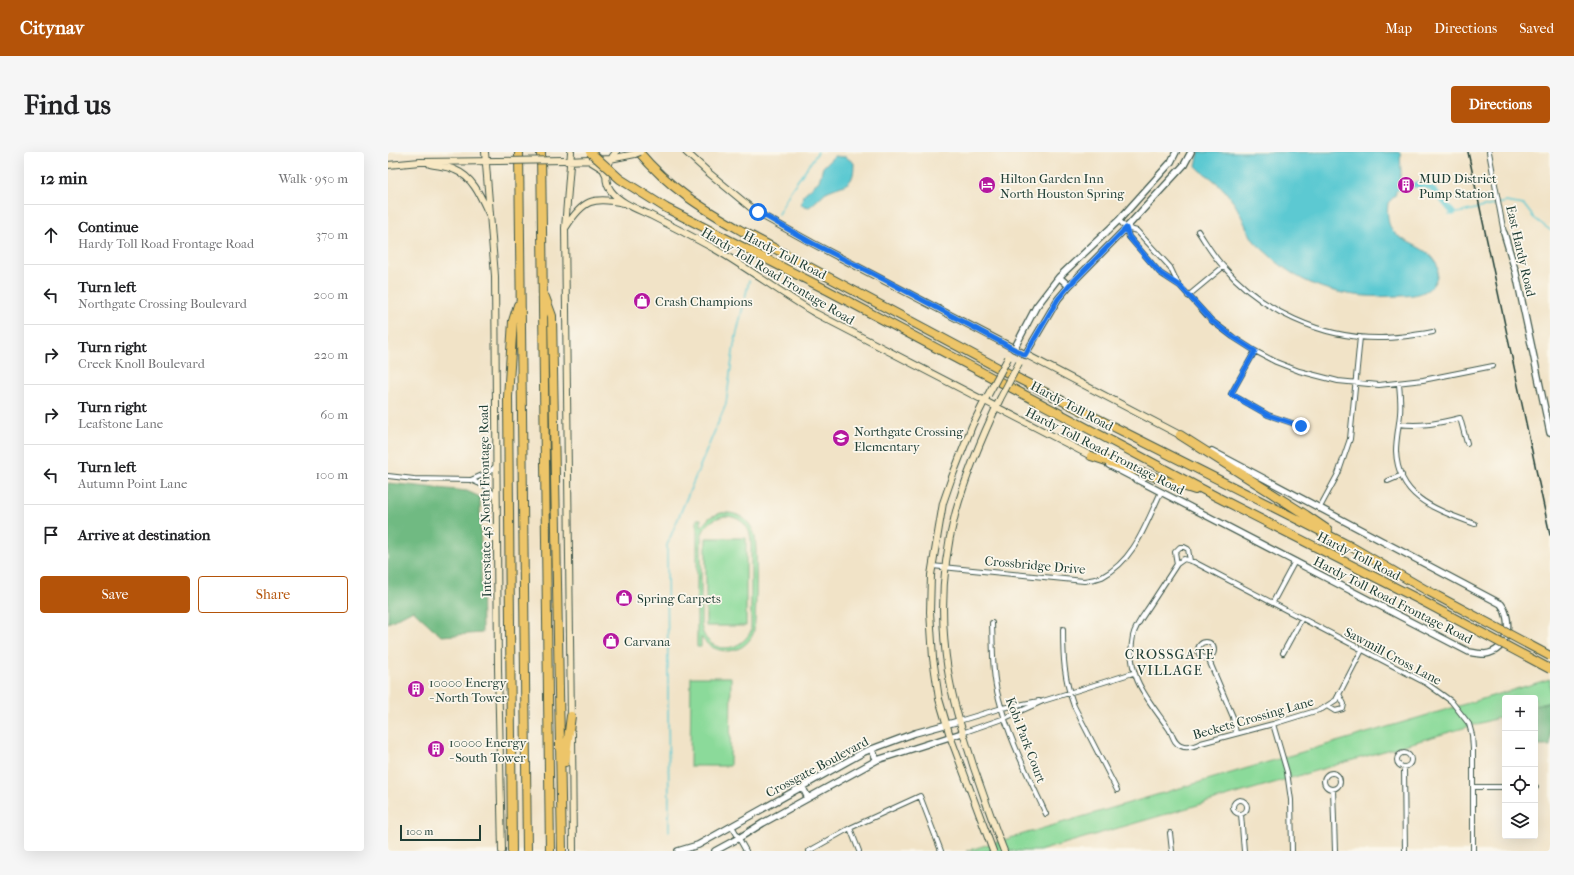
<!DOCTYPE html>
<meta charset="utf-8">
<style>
body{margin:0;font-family:"IM FELL French Canon",serif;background:#f6f6f6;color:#202124}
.controls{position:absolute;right:12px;bottom:12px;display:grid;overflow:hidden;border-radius:4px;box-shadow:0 4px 16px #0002}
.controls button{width:36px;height:36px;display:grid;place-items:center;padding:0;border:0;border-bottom:1px solid #e0e0e0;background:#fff;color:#202124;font:20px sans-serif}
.scale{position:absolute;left:12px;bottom:10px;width:81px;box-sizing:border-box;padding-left:4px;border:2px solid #1f3d34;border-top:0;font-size:11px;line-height:14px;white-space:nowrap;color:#1f3d34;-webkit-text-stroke:3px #fbf7ec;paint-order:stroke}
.stop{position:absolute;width:12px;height:12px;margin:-9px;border:3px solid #1a73e8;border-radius:50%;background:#fff}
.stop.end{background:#1a73e8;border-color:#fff;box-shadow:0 1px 4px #0008}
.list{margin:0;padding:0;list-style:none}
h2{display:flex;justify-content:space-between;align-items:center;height:52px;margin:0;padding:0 16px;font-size:17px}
h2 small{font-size:13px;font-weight:400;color:#757577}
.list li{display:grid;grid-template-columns:26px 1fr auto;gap:12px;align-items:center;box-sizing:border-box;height:60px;padding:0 16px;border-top:1px solid #e0e0e0}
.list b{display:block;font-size:15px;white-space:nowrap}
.list p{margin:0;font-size:13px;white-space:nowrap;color:#757577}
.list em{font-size:13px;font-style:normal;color:#757577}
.actions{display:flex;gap:8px;padding:12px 16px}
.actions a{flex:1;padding:9px 0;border:1px solid #b45309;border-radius:4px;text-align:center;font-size:14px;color:#b45309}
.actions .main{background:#b45309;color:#fff}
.icon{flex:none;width:22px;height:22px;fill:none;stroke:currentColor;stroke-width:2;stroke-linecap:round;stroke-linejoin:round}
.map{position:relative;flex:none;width:1162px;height:699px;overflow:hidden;border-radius:4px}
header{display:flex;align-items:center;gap:24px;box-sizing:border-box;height:56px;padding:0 20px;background:#b45309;color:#fff}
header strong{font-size:19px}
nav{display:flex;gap:22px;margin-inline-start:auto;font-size:14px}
.intro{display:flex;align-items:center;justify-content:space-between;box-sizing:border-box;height:96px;padding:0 24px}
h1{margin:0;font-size:28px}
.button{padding:10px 18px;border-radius:4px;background:#b45309;color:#fff;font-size:14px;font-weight:700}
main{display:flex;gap:24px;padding:0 24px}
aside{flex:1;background:#fff;border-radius:4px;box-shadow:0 4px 16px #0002}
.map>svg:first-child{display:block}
.green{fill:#8bda9a;stroke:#558c67;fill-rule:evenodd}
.forest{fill:#70ba82;stroke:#487c5b}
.water{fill:#5cc9d2;stroke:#3e8383}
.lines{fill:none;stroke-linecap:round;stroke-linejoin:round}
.stream{stroke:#5cc9d2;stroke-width:1.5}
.canal{stroke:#5cc9d2;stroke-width:5.5}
.minor-casing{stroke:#3e564a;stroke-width:6}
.tertiary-casing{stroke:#3e564a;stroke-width:8}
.secondary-casing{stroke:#3e564a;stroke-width:8}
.motorway-casing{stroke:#3e564a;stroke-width:10}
.minor{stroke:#fff;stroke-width:4}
.tertiary{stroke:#fff;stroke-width:5.5}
.secondary{stroke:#f8e8c3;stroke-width:6}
.motorway{stroke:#edc569;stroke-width:8}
.rail{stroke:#1f3d34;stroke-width:1.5}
.secondary-bridge-casing{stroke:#3e564a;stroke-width:8;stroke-linecap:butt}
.motorway-bridge-casing{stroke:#3e564a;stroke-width:10;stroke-linecap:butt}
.secondary-bridge{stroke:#f8e8c3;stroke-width:6}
.motorway-bridge{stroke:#edc569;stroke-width:8}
.route{stroke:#1a73e8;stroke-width:5}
.labels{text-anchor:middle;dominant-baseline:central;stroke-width:3.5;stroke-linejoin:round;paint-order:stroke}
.poi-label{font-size:13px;fill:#1f3d34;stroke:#fbf7ec;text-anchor:start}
.street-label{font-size:13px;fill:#1f3d34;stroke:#fbf7ec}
.neighbourhood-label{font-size:14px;letter-spacing:1px;fill:#1f3d34;stroke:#fbf7ec}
</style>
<header>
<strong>Citynav</strong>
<nav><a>Map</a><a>Directions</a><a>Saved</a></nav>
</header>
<div class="intro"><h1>Find us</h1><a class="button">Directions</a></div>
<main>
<aside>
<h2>12 min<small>Walk · 950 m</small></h2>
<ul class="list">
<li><svg class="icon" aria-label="ahead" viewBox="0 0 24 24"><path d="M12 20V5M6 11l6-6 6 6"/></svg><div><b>Continue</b><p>Hardy Toll Road Frontage Road</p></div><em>370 m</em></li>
<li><svg class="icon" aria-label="left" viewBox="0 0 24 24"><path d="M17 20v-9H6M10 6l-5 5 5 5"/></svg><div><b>Turn left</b><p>Northgate Crossing Boulevard</p></div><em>200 m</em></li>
<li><svg class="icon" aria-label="right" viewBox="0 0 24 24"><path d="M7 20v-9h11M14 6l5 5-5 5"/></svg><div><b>Turn right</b><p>Creek Knoll Boulevard</p></div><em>220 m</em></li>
<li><svg class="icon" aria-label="right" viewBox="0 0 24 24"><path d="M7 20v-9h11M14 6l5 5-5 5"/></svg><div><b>Turn right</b><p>Leafstone Lane</p></div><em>60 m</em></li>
<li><svg class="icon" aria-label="left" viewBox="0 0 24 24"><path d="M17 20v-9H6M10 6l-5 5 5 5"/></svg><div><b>Turn left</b><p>Autumn Point Lane</p></div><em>100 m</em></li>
<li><svg class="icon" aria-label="arrive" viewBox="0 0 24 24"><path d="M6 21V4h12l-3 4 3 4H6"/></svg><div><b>Arrive at destination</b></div></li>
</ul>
<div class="actions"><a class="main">Save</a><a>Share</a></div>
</aside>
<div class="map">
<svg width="1162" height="699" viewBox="0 0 1162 699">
<rect width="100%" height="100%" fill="#fbf7ec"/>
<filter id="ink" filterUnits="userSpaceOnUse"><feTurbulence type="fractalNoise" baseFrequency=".025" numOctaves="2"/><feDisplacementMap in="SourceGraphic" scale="8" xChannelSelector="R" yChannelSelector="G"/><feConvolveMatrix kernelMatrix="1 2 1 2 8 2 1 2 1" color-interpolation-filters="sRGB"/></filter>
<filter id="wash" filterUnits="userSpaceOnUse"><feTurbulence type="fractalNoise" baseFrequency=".012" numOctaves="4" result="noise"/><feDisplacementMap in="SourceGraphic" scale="16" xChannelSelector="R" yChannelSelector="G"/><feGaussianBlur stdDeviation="0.9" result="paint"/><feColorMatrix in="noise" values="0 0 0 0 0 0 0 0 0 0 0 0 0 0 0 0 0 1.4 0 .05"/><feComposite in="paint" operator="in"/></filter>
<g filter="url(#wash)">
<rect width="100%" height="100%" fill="#f1e3c7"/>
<path class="green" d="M333 361C344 360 355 363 362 373 364 377 366 380 367 384 369 397 369 472 365 482 355 504 326 504 313 485V495H309V367H313V375L322 365ZM337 364C352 364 363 375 363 390V479C350 504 316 501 313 472V385C316 374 324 366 337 364Z
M318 386H358V474H318Z
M303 525H343L342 614H302Z
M1162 527V551L1147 555V546H1117V564L651 699H578Z"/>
<path class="forest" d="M0 331 79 339 92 345 94 481 53 484 25 458 0 471Z
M1162 550V594H1147V554Z"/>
<path class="water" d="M811 0H1012L1013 20 1007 44 1000 51C999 60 999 70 1004 78 1015 94 1056 97 1049 124 1045 142 1026 144 1010 144 962 147 918 138 882 104 877 99 870 94 866 89 857 76 853 59 843 47 839 41 834 35 829 31 822 24 814 21 808 14Z
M446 4 458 5 466 11C466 36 457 31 438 40 434 43 426 52 421 55L413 53 415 43 431 29 435 15Z"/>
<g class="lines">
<path class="stream" d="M390 62 403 38 430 0
M1061 63 1118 50 1136 53 1146 66 1162 78
M281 679 279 393 338 252 346 193 361 129"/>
<path class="canal" d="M1002 37C1043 29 1039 30 1065 61"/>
</g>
</g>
<g filter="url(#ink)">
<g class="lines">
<g class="minor-casing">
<path id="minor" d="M1101 0 1116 81
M731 68 738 76 741 85 772 121 792 134 824 169 845 185 867 199 888 210 911 219 950 229 991 233 1035 228 1105 214
M738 76 749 79 782 115 790 132
M810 79C818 91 825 104 835 114 873 159 935 187 993 186 1011 186 1028 183 1045 180
M800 144 835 115
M867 199 843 242 880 263 913 274
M1011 232C1012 242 1013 252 1012 262 1011 274 1008 287 1008 299 1010 347 1049 358 1087 372
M1011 272C1032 275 1052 271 1072 266L1079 291
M0 324 26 327 83 328 99 335 108 345
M83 328 101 320 108 314
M1000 329 1014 323
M931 357 950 322 962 287 972 185
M789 412 787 400 792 395H796L800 397 802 409
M544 414 696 429C701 428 709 427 714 425 747 408 758 371 773 340
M885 450 907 409
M604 471C605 496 604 523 611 547 621 587 641 625 658 662
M675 477C675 505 676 527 686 554L729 638
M810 498a8 8 0 1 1 16 0a8 8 0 1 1-16 0Z
M974 498 948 548 934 557 885 572 813 591C807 594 799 597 793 594 785 591 785 583 781 577 760 547 737 524 745 484 747 474 755 464 761 455 770 441 780 426 789 412L796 407 806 410 1038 531 1063 549 1081 572 1084 583 1085 597V699
M895 501 914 466
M820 506 845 565 848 581
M939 554 947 559 955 557 956 552 951 542
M571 569 614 556 651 549
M885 572 899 620 903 648 904 699
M574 581 617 566 655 549 745 521
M1009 608a7 7 0 1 1 14 0a7 7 0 1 1-14 0Z
M1016 616 1017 699
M936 629a8 8 0 1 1 16 0a8 8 0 1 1-16 0Z
M1086 635H1117
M1147 635H1148
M945 637 947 699
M845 655a7 7 0 1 1 14 0a7 7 0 1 1-14 0Z
M853 662 856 699
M344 674 358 699
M462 676 471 699
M782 681 784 699
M421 699 462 676 532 644 553 699"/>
</g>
<g class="tertiary-casing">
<path id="tertiary" d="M1116 81 1128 121 1162 281
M671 125 681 134
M626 197 648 155 671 125 731 68 783 10 788 0
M637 203 670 147 681 134 738 76 796 13 803 0
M721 313 1081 500C1086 501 1092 502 1097 502 1121 499 1125 468 1113 452L824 299
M483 597 489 608
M414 634 420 646
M290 699 310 693 476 600 527 581 571 569
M327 699 351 686 375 671 489 608 574 581"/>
</g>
<g class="secondary-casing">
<path id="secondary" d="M97 0 107 124 110 516 114 699
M228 0C219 11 214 27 223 39 232 51 249 57 262 63 284 74 305 85 327 97 361 117 393 141 427 161L703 304
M298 0 321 21 362 55 375 64 424 91 792 283
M179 9 222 7 247 2
M202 9 215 17 218 23
M42 12C50 14 59 14 67 18 85 25 93 45 101 62
M0 13 32 10 110 9
M178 75C195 48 205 44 236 51
M598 246 584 274 564 325 555 351 543 423 542 460 545 506 551 547 562 584 605 699
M612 247C594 285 578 322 567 363 554 413 552 468 560 519 565 552 576 584 586 616 596 644 605 672 616 699
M183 568 177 76 183 0
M184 581 185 699"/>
</g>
<g class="motorway-casing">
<path id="motorway" d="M131 0 139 699
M153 0 162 699
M251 0C281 36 314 56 354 79L633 228 962 394 1038 438
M437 137 829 345 1034 449
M157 145 164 164 174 699
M792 283 918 363 940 378
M703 304 807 338
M177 610 183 564
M124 699 120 245 125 169 130 153"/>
</g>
<use href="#minor" class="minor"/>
<use href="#tertiary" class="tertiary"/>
<use href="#secondary" class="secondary"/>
<use href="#motorway" class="motorway"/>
<path class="rail" d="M1080 0 1162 383"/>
<g class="secondary-bridge-casing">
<path id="secondary-bridge" d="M247 2 252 0
M110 9 176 8
M600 243 620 206
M612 247 631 211"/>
</g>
<g class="motorway-bridge-casing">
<path id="motorway-bridge" d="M202 0 232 27 278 56 437 137
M1038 438 1162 504
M1034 449 1162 517"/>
</g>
<use href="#secondary-bridge" class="secondary-bridge"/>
<use href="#motorway-bridge" class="motorway-bridge"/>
</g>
</g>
<g class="lines" filter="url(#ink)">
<path class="route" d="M370 60 424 91 497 128 637 203 670 147 681 134 738 76 741 85 772 121 792 134 824 169 845 185 867 199 843 242 880 263 913 274"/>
</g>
<defs>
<g id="hotel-disc" transform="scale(0.9)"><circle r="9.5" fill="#b5179e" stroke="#fbf7ec"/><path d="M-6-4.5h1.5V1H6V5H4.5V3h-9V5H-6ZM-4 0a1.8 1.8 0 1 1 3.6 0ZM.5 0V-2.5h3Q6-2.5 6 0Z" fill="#fff"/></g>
<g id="building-disc" transform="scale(0.9)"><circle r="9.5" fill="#b5179e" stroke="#fbf7ec"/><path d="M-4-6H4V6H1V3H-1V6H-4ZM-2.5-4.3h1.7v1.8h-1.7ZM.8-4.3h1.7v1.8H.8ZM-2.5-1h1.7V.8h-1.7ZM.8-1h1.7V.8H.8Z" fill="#fff"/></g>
<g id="shop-disc" transform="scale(0.9)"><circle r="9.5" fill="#b5179e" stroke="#fbf7ec"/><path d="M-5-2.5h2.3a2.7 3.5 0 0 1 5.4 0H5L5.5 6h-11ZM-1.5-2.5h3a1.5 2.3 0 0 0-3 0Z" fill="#fff"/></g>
<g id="school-disc" transform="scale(0.9)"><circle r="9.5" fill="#b5179e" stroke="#fbf7ec"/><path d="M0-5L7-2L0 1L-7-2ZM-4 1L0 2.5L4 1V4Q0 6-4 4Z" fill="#fff"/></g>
</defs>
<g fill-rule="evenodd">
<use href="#hotel-disc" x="599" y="33"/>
<use href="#building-disc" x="1018" y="33"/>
<use href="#shop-disc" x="254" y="149"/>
<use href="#school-disc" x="453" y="286"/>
<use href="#shop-disc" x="236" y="446"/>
<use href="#shop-disc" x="223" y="489"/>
<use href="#building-disc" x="28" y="537"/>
<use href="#building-disc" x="48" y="597"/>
</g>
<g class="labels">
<g class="poi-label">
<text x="612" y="26">Hilton Garden Inn<tspan x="612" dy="15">North Houston Spring</tspan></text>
<text x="1031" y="26">MUD District<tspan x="1031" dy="15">Pump Station</tspan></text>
<text x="267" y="149">Crash Champions</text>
<text x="466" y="279">Northgate Crossing<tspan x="466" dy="15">Elementary</tspan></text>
<text x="249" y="446">Spring Carpets</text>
<text x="236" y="489">Carvana</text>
<text x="41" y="530">10000 Energy<tspan x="41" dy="15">- North Tower</tspan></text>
<text x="61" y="590">10000 Energy<tspan x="61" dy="15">- South Tower</tspan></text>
</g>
<g class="street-label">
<text transform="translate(1133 99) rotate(77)">East Hardy Road</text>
<text transform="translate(397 103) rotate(27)">Hardy Toll Road</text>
<text transform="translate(390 124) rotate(31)">Hardy Toll Road Frontage Road</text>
<text transform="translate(684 254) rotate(28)">Hardy Toll Road</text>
<text transform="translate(717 299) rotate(27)">Hardy Toll Road Frontage Road</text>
<text transform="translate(97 349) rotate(-91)">Interstate 45 North Frontage Road</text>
<text transform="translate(971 404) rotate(27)">Hardy Toll Road</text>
<text transform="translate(647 413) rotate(5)">Crossbridge Drive</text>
<text transform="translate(1005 448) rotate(27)">Hardy Toll Road Frontage Road</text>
<text transform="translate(1005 504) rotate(28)">Sawmill Cross Lane</text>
<text transform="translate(865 566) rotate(-16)">Beckets Crossing Lane</text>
<text transform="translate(638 588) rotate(69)">Kobi Park Court</text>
<text transform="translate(429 615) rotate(-28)">Crossgate Boulevard</text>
</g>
<g class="neighbourhood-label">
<text x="782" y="502">CROSSGATE<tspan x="782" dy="16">VILLAGE</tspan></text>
</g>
</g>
</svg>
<div class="controls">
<button>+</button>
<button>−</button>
<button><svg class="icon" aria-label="locate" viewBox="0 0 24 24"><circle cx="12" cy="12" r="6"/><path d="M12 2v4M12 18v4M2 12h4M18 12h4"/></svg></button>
<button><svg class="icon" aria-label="layers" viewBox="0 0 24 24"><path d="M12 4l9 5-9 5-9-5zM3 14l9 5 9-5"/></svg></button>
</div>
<div class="scale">100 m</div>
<div class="stop" style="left:370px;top:60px"></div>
<div class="stop end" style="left:913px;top:274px"></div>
</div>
</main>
